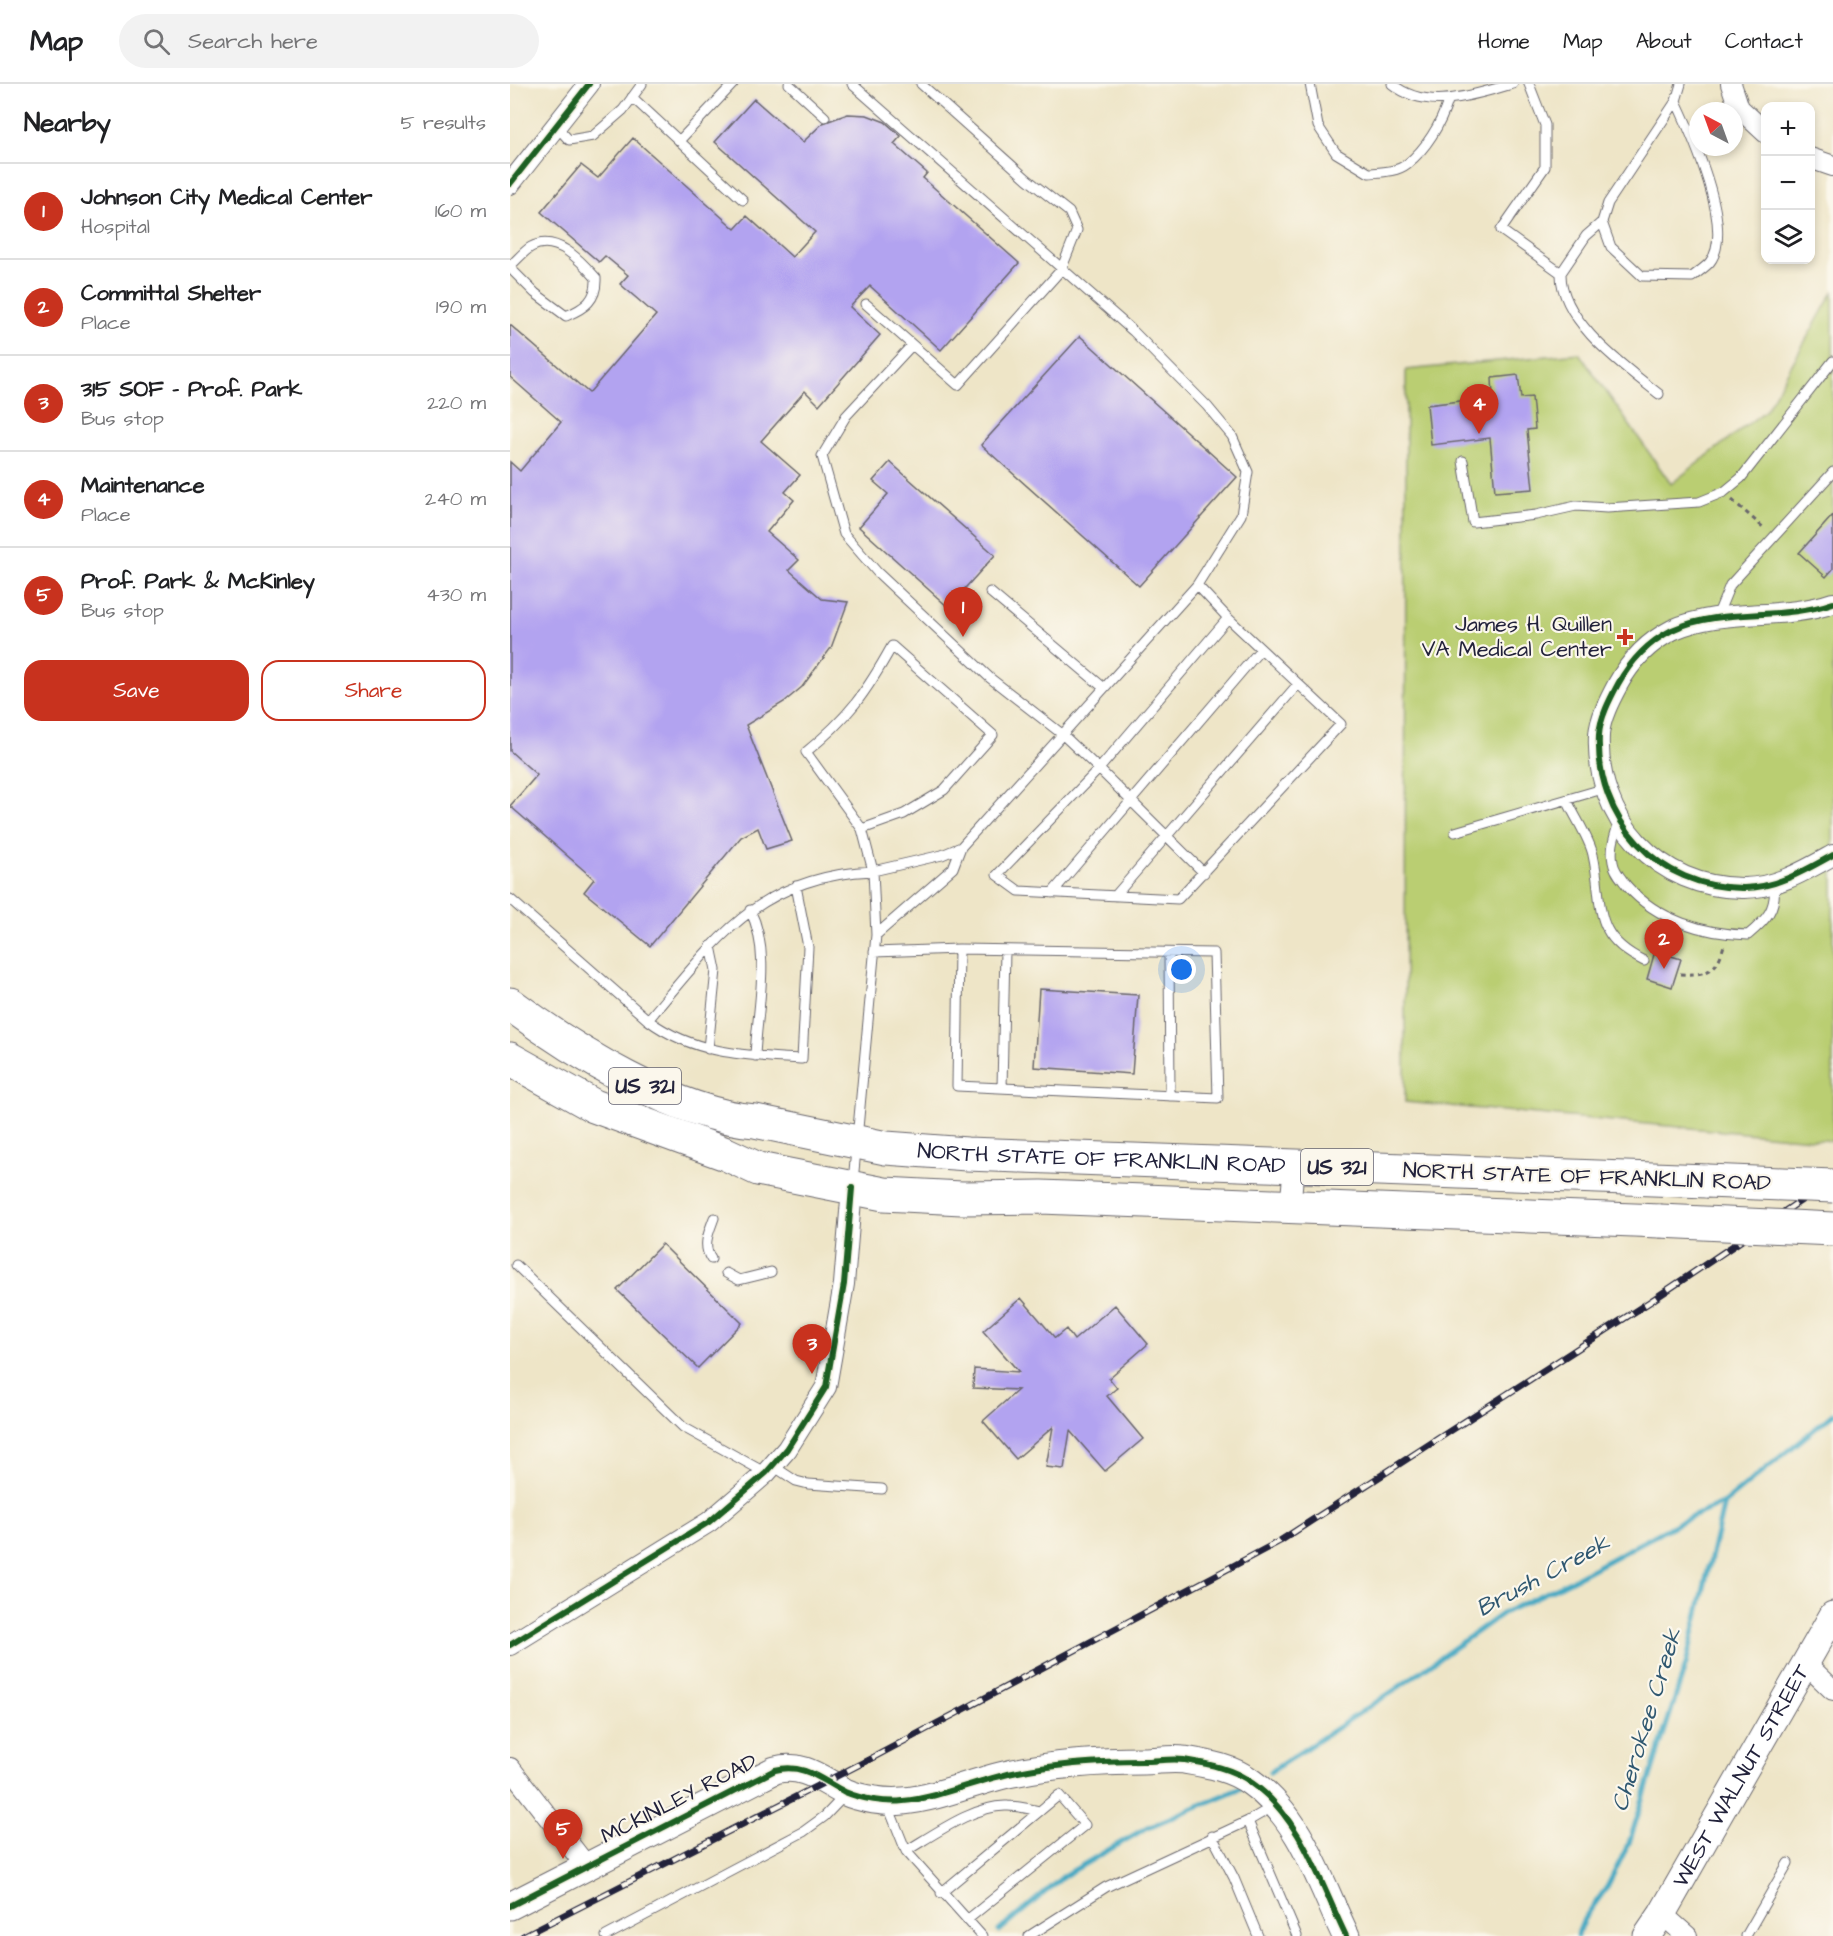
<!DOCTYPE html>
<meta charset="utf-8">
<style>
body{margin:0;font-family:"Architects Daughter",sans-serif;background:#f2f2f2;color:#202124}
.controls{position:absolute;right:18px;top:18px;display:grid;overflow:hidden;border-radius:12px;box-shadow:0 3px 9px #0003}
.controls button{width:54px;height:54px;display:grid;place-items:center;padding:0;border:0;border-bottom:2px solid #e0e0e0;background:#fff;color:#202124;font:30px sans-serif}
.compass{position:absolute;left:1179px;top:18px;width:54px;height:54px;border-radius:50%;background:#fff;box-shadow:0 3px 9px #0003;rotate:319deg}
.you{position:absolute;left:672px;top:886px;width:21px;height:21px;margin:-15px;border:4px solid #fff;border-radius:50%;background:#1a73e8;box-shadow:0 0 0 9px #1a73e833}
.badge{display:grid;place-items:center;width:39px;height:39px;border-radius:50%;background:#c8321e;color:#fff;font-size:20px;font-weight:700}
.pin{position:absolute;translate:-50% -50px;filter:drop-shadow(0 2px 3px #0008)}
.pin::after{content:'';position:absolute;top:32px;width:21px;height:18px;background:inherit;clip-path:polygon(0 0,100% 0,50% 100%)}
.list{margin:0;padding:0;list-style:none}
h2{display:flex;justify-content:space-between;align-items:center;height:78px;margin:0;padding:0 24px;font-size:26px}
h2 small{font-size:20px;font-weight:400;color:#757577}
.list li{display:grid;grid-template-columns:39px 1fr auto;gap:18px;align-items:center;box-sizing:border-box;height:96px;padding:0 24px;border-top:2px solid #e0e0e0}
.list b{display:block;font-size:22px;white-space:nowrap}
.list p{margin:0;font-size:20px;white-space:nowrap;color:#757577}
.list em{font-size:20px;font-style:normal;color:#757577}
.actions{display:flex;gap:12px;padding:18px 24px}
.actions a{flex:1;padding:14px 0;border:2px solid #c8321e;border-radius:18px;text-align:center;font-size:21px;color:#c8321e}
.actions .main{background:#c8321e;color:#fff}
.icon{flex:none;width:33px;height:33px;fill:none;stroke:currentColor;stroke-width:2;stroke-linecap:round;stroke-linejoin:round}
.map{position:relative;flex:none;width:1323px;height:1852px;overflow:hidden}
header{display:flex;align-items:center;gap:36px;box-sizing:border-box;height:84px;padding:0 30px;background:#fff;border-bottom:2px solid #e0e0e0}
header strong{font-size:28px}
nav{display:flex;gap:33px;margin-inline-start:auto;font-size:21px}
.search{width:420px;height:54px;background:#f2f2f2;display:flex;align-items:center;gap:15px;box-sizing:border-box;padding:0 21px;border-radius:33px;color:#757577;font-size:22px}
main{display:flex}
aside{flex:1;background:#fff}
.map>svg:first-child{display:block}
.green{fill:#bace72;stroke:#6e7856;stroke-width:1.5}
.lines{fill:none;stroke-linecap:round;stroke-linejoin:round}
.stream{stroke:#44a9c3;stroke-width:5}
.building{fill:#b2a3f0}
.lane-casing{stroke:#69666c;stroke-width:11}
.street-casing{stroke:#69666c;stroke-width:22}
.secondary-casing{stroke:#69666c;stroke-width:29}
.highway-casing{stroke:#69666c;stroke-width:35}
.path{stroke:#69666c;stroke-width:3;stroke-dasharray:4.5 4.5;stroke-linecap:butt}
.lane{stroke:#fff;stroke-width:9}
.street{stroke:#fff;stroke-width:20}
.secondary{stroke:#fff;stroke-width:27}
.highway{stroke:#fff;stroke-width:33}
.rail-casing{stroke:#22223b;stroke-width:7}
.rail{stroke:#fbf7ec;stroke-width:4.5;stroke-dasharray:14;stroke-linecap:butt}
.highway-bridge-casing{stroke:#69666c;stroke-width:35;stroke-linecap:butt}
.highway-bridge{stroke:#fff;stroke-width:33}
.cycleway-casing{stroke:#fbf7ec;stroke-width:10}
.cycleway{stroke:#1b5e20;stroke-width:6}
.poi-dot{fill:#c8321e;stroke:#fbf7ec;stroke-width:2}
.labels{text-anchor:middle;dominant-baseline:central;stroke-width:4.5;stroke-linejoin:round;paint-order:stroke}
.shield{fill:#fbf7ec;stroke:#636270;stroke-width:1.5}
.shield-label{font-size:21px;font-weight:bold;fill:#22223b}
.poi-label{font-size:22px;fill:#22223b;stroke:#fbf7ec;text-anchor:end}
.street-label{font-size:22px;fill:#22223b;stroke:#fbf7ec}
.water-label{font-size:24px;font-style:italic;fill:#305871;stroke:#fbf7ec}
</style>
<header>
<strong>Map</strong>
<div class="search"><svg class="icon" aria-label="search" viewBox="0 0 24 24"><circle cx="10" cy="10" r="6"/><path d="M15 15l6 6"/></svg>Search here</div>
<nav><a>Home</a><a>Map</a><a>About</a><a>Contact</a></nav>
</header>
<main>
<aside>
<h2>Nearby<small>5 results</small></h2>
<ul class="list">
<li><span class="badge">1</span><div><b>Johnson City Medical Center</b><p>Hospital</p></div><em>160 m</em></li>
<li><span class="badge">2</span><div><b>Committal Shelter</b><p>Place</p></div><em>190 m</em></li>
<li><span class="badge">3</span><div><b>315 SOF - Prof. Park</b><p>Bus stop</p></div><em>220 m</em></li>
<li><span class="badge">4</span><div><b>Maintenance</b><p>Place</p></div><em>240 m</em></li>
<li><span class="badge">5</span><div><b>Prof. Park &amp; McKinley</b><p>Bus stop</p></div><em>430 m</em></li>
</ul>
<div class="actions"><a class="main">Save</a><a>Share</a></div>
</aside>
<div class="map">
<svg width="1323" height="1852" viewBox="0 0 1323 1852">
<rect width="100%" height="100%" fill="#fbf7ec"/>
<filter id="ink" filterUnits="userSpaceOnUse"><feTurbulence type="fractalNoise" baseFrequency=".0167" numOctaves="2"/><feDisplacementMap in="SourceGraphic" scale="12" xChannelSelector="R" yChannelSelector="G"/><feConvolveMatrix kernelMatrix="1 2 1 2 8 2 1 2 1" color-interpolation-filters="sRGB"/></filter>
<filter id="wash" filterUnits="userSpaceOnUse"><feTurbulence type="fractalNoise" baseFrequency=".008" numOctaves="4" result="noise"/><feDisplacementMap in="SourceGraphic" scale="24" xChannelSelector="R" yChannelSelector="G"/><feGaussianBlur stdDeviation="1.35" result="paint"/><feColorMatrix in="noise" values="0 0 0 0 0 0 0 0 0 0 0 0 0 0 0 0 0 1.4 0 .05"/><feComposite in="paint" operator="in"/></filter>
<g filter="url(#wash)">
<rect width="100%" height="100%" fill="#eee5c7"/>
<path class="green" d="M1323 208V1057L895 1018 896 286 1069 269 1161 400 1256 326Z"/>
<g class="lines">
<path class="stream" d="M760 1688 886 1605 993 1529 1058 1498 1170 1438 1214 1419 1323 1330
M489 1847 554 1792 636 1744 731 1704
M1067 1852 1074 1835 1097 1803 1119 1759 1176 1580 1214 1419"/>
</g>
<g id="blocks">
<path class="building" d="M244 15 293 58 313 39 338 30 357 31 375 38 391 52 384 60 417 89 413 94 509 179 431 266 360 202 340 223 370 251 309 321 295 307 251 357 290 391 275 408 284 416 257 448 289 476 279 486 312 515 338 518 321 564 292 603 274 618 236 641 282 757 256 765 248 744 231 753 140 862 74 808 84 795 0 722 27 691 0 667V378L10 387 51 338 0 293V241L79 309 146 231 110 200 118 191 95 172 89 178 31 128 71 81 88 94 123 54 225 145 237 132 282 173 305 148 205 58Z
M570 252 727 393 629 502 471 361Z
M1008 291 1011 314 1022 313 1025 345 1017 346 1023 405 985 408 980 354 921 361 917 321 983 313 982 294Z
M380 378 485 471 438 523 349 443 378 410 363 397Z
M1323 431V485L1316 493 1289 469Z
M1145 867 1171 875 1162 903 1137 895Z
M529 905 628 911 622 990 524 983Z
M152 1160 232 1239 188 1284 107 1206Z
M511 1214 545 1254 556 1245 564 1256 605 1221 638 1260 599 1294 607 1304 597 1312 633 1355 595 1387 560 1347 554 1385 536 1383 543 1343 506 1375 473 1337 508 1306 463 1304 464 1285 509 1288 473 1247Z"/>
</g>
</g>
<g filter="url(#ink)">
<use href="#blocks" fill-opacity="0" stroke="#69666c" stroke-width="1.5"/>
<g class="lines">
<g class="lane-casing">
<path id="lane" d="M279 0 315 33
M342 0 623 247 697 322 722 352 738 388 731 431 687 501 718 534
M800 0 808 42 826 69 859 89C871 88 887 88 897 80 916 65 931 40 938 17
M882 0C918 29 964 10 1003 0
M1019 0 1035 41V83L991 146 1051 189 1076 152 1092 138
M122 13 233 116
M1166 17C1182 51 1225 146 1200 178 1196 183 1188 188 1182 193L1132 192 1101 163 1092 138 1098 119 1166 17 1171 0
M46 42 59 56 83 52 113 26 132 0
M169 57 223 0
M0 182C7 176 14 167 21 163 46 149 71 177 86 194 87 216 75 224 56 232L25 209 0 184
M1051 189C1050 237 1114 282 1149 310
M356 220 448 301 551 186 567 146 559 128 517 95 411 0
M402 261 336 332 312 372 334 450 367 488 480 594 552 650 589 685 718 534 831 640 668 815 509 807 487 791 589 685 694 789
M953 377 963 438 1026 431 1066 422 1097 424 1189 418 1214 408 1231 394 1323 277
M480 508 594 604
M1206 535 1220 501 1323 388
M1057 716C1064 732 1080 755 1083 771 1094 820 1080 851 1134 877
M1109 738C1105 751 1100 764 1103 778 1104 787 1112 795 1117 802 1147 836 1194 850 1238 851 1256 836 1267 825 1264 800
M945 748 1096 704
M286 802 298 863 292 975C237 972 183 970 138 936 206 856 248 792 363 787L352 745 296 668C338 634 356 609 382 562L483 651 434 706 394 730 352 745
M542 809 751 565
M605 812 788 600
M0 815 138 936
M240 826C262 870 247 924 245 972
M366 851 443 784 451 763
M364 868 449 865 704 869 708 1014 447 1002 449 865
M659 869 660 1012
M198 965 206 886 201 862
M492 1004 495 866
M343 1098 366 851 363 787 432 771 451 763 687 501
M201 1175C192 1161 199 1148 204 1134
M6 1181 173 1343 256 1389
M216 1189 229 1196 261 1188
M263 1382 286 1397 298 1400 372 1405
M378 1722 396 1767 472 1852
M738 1737 787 1852
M702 1752 724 1794 748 1852
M396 1767C423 1751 466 1720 498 1722 508 1722 520 1725 530 1727
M431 1809 549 1711 575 1741 457 1836
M96 1852 293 1748 315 1732 336 1710
M519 1852 596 1803 738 1737 764 1722
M1236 1852 1278 1779"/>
</g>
<g class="street-casing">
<path id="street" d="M1221 0 1229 24 1256 49
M1300 74 1323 82
M0 100 79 0
M1323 519C1271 537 1212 523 1162 546 1139 558 1120 578 1108 600 1100 615 1090 634 1089 651 1085 735 1148 805 1234 804 1266 804 1296 786 1323 771
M780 1124 784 1082
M0 1561 199 1438 256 1389 277 1365 316 1303 334 1200 342 1104
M1294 1578 1323 1606
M0 1684 77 1783
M1152 1830 1177 1852"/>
</g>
<g class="secondary-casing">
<g id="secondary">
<path d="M0 1822 265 1686C294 1679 310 1695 335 1708 351 1715 376 1719 393 1717 429 1714 467 1696 503 1689 546 1680 589 1677 633 1677 647 1677 661 1674 674 1676 698 1680 723 1684 742 1699 791 1733 811 1801 836 1852"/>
<path id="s1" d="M1137 1852 1152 1830 1323 1531"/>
</g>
</g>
<g class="highway-casing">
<g id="highway">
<path id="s2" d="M0 920C63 967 166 1031 245 1037L376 1064 457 1070 1197 1097"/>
<path d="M0 975 84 1022 216 1070 248 1085 374 1110 452 1114 531 1113 1150 1137"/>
</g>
</g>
<path class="path" d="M1222 416 1255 445
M1170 890C1196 891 1207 889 1214 861"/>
<use href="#lane" class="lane"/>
<use href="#street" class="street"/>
<use href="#secondary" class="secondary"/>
<use href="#highway" class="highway"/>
<g class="rail-casing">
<path id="rail" d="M13 1852 364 1673 770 1457 1138 1219 1323 1095"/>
</g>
<use href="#rail" class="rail"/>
<g class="highway-bridge-casing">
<path id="highway-bridge" d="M1197 1097 1323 1102
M1150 1137 1323 1145"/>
</g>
<use href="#highway-bridge" class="highway-bridge"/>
<g class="cycleway-casing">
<path id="cycleway" d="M0 100 79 0
M1323 519C1271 537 1212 523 1162 546 1139 558 1120 578 1108 600 1100 615 1090 634 1089 651 1085 735 1148 805 1234 804 1266 804 1296 786 1323 771
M0 1561 199 1438 256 1389 277 1365 316 1303 334 1200 342 1104
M0 1822 265 1686C294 1679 310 1695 335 1708 351 1715 376 1719 393 1717 429 1714 467 1696 503 1689 546 1680 589 1677 633 1677 647 1677 661 1674 674 1676 698 1680 723 1684 742 1699 791 1733 811 1801 836 1852"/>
</g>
<use href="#cycleway" class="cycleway"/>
</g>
</g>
<path class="poi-dot" d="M1112 544h6v6h6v6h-6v6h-6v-6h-6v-6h6z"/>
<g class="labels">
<g class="shield">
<rect x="99" y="984" width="72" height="36" rx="4.5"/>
<rect x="791" y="1065" width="72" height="36" rx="4.5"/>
</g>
<g class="shield-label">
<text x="135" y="1002">US 321</text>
<text x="827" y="1083">US 321</text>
</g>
<g class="poi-label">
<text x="1102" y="540">James H. Quillen<tspan x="1102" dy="25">VA Medical Center</tspan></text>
</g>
<g class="street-label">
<text stroke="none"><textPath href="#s2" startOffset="624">NORTH STATE OF FRANKLIN ROAD</textPath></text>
<text transform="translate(1077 1093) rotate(2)">NORTH STATE OF FRANKLIN ROAD</text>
<text stroke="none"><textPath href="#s1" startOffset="186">WEST WALNUT STREET</textPath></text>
<text transform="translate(169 1715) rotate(-27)">MCKINLEY ROAD</text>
</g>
<g class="water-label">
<text transform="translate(1033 1492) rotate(-28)">Brush Creek</text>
<text transform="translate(1137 1636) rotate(-73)">Cherokee Creek</text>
</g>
</g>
</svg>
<div class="controls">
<button>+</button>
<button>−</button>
<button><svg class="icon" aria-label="layers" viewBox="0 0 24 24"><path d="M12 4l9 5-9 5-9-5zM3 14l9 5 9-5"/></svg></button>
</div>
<svg class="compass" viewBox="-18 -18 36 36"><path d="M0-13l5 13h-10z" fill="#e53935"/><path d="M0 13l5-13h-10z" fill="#757577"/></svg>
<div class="you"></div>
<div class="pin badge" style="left:453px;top:553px">1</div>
<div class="pin badge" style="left:1154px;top:885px">2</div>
<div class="pin badge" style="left:302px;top:1290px">3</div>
<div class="pin badge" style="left:969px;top:350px">4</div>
<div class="pin badge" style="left:53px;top:1775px">5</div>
</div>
</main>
